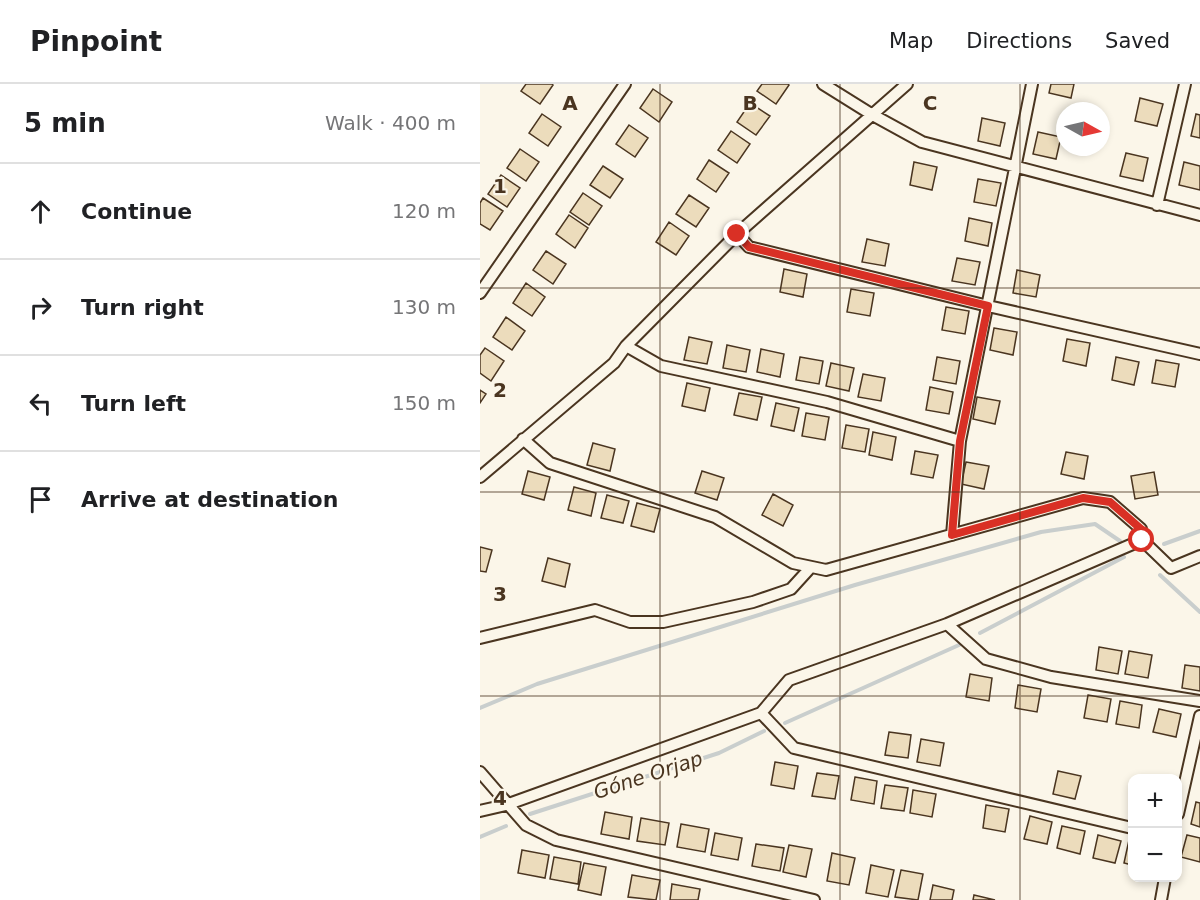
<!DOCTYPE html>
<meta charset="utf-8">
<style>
body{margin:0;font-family:"DejaVu Sans",sans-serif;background:#f6f6f6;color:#202124}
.controls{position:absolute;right:18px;bottom:18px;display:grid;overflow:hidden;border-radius:12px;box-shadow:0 3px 9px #0003}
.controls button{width:54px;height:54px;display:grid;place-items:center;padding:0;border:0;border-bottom:2px solid #e0e0e0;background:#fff;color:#202124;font:30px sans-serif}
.compass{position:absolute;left:576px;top:18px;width:54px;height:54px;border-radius:50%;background:#fff;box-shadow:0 3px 9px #0003;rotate:98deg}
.stop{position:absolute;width:18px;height:18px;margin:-14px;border:4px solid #d93025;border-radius:50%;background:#fff}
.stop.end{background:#d93025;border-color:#fff;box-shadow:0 2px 6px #0008}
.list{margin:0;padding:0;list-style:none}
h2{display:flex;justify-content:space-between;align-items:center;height:78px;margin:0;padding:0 24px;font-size:26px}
h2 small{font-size:20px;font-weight:400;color:#757577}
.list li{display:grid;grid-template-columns:39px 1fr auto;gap:18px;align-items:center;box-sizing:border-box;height:96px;padding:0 24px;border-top:2px solid #e0e0e0}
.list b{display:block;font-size:22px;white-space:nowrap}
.list em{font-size:20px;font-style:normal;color:#757577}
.icon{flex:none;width:33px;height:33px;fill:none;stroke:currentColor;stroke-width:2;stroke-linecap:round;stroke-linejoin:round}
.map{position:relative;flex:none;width:720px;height:816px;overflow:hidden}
header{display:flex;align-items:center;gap:36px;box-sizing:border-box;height:84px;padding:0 30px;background:#fff;border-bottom:2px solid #e0e0e0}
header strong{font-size:28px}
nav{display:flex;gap:33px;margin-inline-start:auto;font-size:21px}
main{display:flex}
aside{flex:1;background:#fff}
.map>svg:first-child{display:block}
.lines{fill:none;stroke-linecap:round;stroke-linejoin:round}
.stream{stroke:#c9cecd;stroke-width:4}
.building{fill:#ecdcbc;stroke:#4a3520;stroke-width:1.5}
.street-casing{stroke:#4a3520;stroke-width:14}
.street{stroke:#fbf6e9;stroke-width:10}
.route{stroke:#d93025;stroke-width:8}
.grid{fill:none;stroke:#4a3520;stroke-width:1.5;stroke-opacity:0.55}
.labels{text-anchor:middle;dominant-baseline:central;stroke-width:4.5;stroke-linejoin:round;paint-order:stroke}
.water-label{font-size:20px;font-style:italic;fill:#4a3520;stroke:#fbf6e9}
.grid-label{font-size:20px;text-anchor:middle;font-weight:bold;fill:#4a3520;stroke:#fbf6e9;stroke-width:4.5;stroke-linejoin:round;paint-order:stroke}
</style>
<header>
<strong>Pinpoint</strong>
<nav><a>Map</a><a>Directions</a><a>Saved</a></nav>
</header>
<main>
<aside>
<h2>5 min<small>Walk · 400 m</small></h2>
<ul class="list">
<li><svg class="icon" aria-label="ahead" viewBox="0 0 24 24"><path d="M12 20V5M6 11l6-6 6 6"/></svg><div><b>Continue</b></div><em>120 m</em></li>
<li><svg class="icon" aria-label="right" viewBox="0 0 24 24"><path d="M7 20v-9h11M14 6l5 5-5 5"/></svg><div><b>Turn right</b></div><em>130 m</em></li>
<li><svg class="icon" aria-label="left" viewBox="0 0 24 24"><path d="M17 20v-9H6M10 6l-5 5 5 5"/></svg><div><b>Turn left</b></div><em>150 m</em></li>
<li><svg class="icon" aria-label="arrive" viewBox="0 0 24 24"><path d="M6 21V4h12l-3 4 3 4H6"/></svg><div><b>Arrive at destination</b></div></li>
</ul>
</aside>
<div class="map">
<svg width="720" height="816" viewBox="0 0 720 816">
<rect width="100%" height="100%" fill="#fbf6e9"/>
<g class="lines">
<path class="stream" d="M684 460 720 447
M680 491 720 528
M500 549 644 473
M0 624 57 600 375 501 561 448 615 440 640 457
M305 639 479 561
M50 730 239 669 284 647
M0 753 26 742"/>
</g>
<path class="building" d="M46 0H72L73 1 60 20 41 7Z
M282 0H308L309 1 296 20 277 7Z
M571 0H594L591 14 569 9Z
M173 5 192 18 179 38 160 24Z
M660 14 683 20 677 42 655 37Z
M270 19 290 32 276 51 257 38Z
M62 30 81 43 68 62 49 49Z
M716 30 720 31V54L711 52Z
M502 34 525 39 520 62 498 57Z
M149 41 168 54 155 73 136 60Z
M251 47 270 60 257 79 238 66Z
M558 48 581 53 576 75 553 70Z
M40 65 59 78 46 97 27 84Z
M646 69 668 74 663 97 640 92Z
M229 76 249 89 236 108 217 95Z
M434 78 457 83 452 106 430 101Z
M704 78 720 82V106L699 101Z
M123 82 143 95 130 114 110 101Z
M21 91 40 104 27 123 8 110Z
M498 95 521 99 516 122 494 118Z
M103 109 122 122 109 141 90 128Z
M209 111 229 124 216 143 196 130Z
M3 114 23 127 10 146 0 140V119Z
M89 131 108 144 95 164 76 150Z
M489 134 512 139 508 162 485 157Z
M189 138 209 152 196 171 176 158Z
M387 155 409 160 405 182 382 178Z
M66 167 86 180 73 200 53 186Z
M477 174 500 178 495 201 472 197Z
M304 185 327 190 323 213 300 208Z
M537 186 560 191 556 213 533 209Z
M46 199 65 213 52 232 33 219Z
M371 205 394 209 390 232 367 228Z
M466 223 489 227 485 250 462 246Z
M26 233 45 247 32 266 13 253Z
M514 244 537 248 533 271 510 266Z
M209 253 232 258 227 280 204 276Z
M587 255 610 259 606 282 583 277Z
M247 261 270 266 266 288 243 284Z
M5 264 24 277 11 297 0 289V271Z
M281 265 304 270 300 293 277 288Z
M320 273 343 277 339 300 316 296Z
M457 273 480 277 476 300 453 296Z
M636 273 659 278 654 301 632 296Z
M676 276 699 280 695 303 672 299Z
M351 279 374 284 369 307 346 302Z
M383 290 405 294 401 317 378 313Z
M207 299 230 304 225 327 202 322Z
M450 303 473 308 469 330 446 326Z
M0 306 6 310 0 319Z
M259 309 282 313 277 336 254 331Z
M497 313 520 317 515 340 493 335Z
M296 319 319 324 314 347 291 342Z
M326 329 349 333 345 356 322 352Z
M366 341 389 345 385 368 362 364Z
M393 348 416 353 412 376 389 371Z
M113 359 135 365 130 387 107 381Z
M435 367 458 371 453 394 431 390Z
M586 368 608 372 604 395 581 390Z
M486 378 509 382 504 405 481 400Z
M48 387 70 393 64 416 42 410Z
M222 387 244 394 237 416 215 409Z
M674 388 678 411 655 415 651 392Z
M94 403 116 409 111 432 88 426Z
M293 410 313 421 303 442 282 431Z
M127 411 149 417 143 439 121 434Z
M157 419 180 425 174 448 151 442Z
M0 463 12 466 6 488 0 487Z
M68 474 90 480 85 503 62 497Z
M619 563 642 567 638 590 616 586Z
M649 567 672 571 668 594 645 590Z
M705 581 720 583V607L702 604Z
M490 590 512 594 509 617 486 613Z
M538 601 561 605 557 628 535 624Z
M608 611 631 615 627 638 604 634Z
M640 617 662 621 659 644 636 640Z
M679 625 701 630 696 653 673 648Z
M409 648 431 651 428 674 405 671Z
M441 655 464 659 460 682 437 678Z
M295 678 318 682 314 705 291 701Z
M578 687 601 692 595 715 573 710Z
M337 689 359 692 355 715 332 712Z
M375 693 397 697 394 720 371 716Z
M405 701 428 704 424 727 401 724Z
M433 706 456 710 452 733 430 729Z
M716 718 720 719V743L711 740Z
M506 721 529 725 525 748 503 744Z
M125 728 152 733 149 755 121 750Z
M550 732 572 738 567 760 544 755Z
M161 734 189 739 185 761 157 757Z
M201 740 229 745 225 768 197 763Z
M582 742 605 747 600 770 577 764Z
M235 749 262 754 258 776 231 771Z
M618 751 641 757 635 779 613 774Z
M707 751 720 754V778L701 773Z
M649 756 652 757V781L644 779Z
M276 760 304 764 300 787 272 782Z
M309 761 332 765 326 793 303 788Z
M42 766 69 771 65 794 38 789Z
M352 769 375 774 369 801 347 797Z
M74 773 101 778 98 800 70 795Z
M104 779 126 783 121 811 98 806Z
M391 781 414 786 408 813 386 809Z
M421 786 443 790 438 816 415 813Z
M152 791 180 796 176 816 148 813Z
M192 800 220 805 218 816H190Z
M453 801 474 806 472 816H450Z
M494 811 515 816H493Z"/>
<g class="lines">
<g class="street-casing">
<path id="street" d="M343 0 391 30 442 58 720 131
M677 121 705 0
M257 150 269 163 508 222 720 270
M0 209 145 0
M146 262 181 282 347 318 480 357
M43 355 70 379 235 433 313 479 346 486 603 414 630 418 661 445 662 456 691 484 720 472
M0 393 134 279 146 262 257 150 427 0
M472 451 480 357 552 0
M467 540 506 575 571 593 720 617
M0 554 115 526 150 538H183L273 518 311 505 331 483
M281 629 314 664 652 744
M0 688 46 741 76 756 334 816
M0 727 26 721 281 629 309 596 467 540 662 456
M698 730 720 632
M681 816 685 794"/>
</g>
<use href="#street" class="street"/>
</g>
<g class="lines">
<path class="route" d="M257 150 269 163 508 222 480 357 472 451 603 414 630 418 661 445 662 456"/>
</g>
<path class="grid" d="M180 0V816M360 0V816M540 0V816M0 204H720M0 408H720M0 612H720"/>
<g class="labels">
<g class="water-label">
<text transform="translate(168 691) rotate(-18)">Góne Orjap</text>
</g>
</g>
<g class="grid-label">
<text x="90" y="26">A</text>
<text x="270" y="26">B</text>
<text x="450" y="26">C</text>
<text x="20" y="109">1</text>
<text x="20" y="313">2</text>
<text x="20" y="517">3</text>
<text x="20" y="721">4</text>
</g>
</svg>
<div class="controls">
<button>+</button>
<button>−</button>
</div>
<svg class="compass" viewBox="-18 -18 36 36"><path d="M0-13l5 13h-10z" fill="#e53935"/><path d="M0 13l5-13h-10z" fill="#757577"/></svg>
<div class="stop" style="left:662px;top:456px"></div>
<div class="stop end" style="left:257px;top:150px"></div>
</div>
</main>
